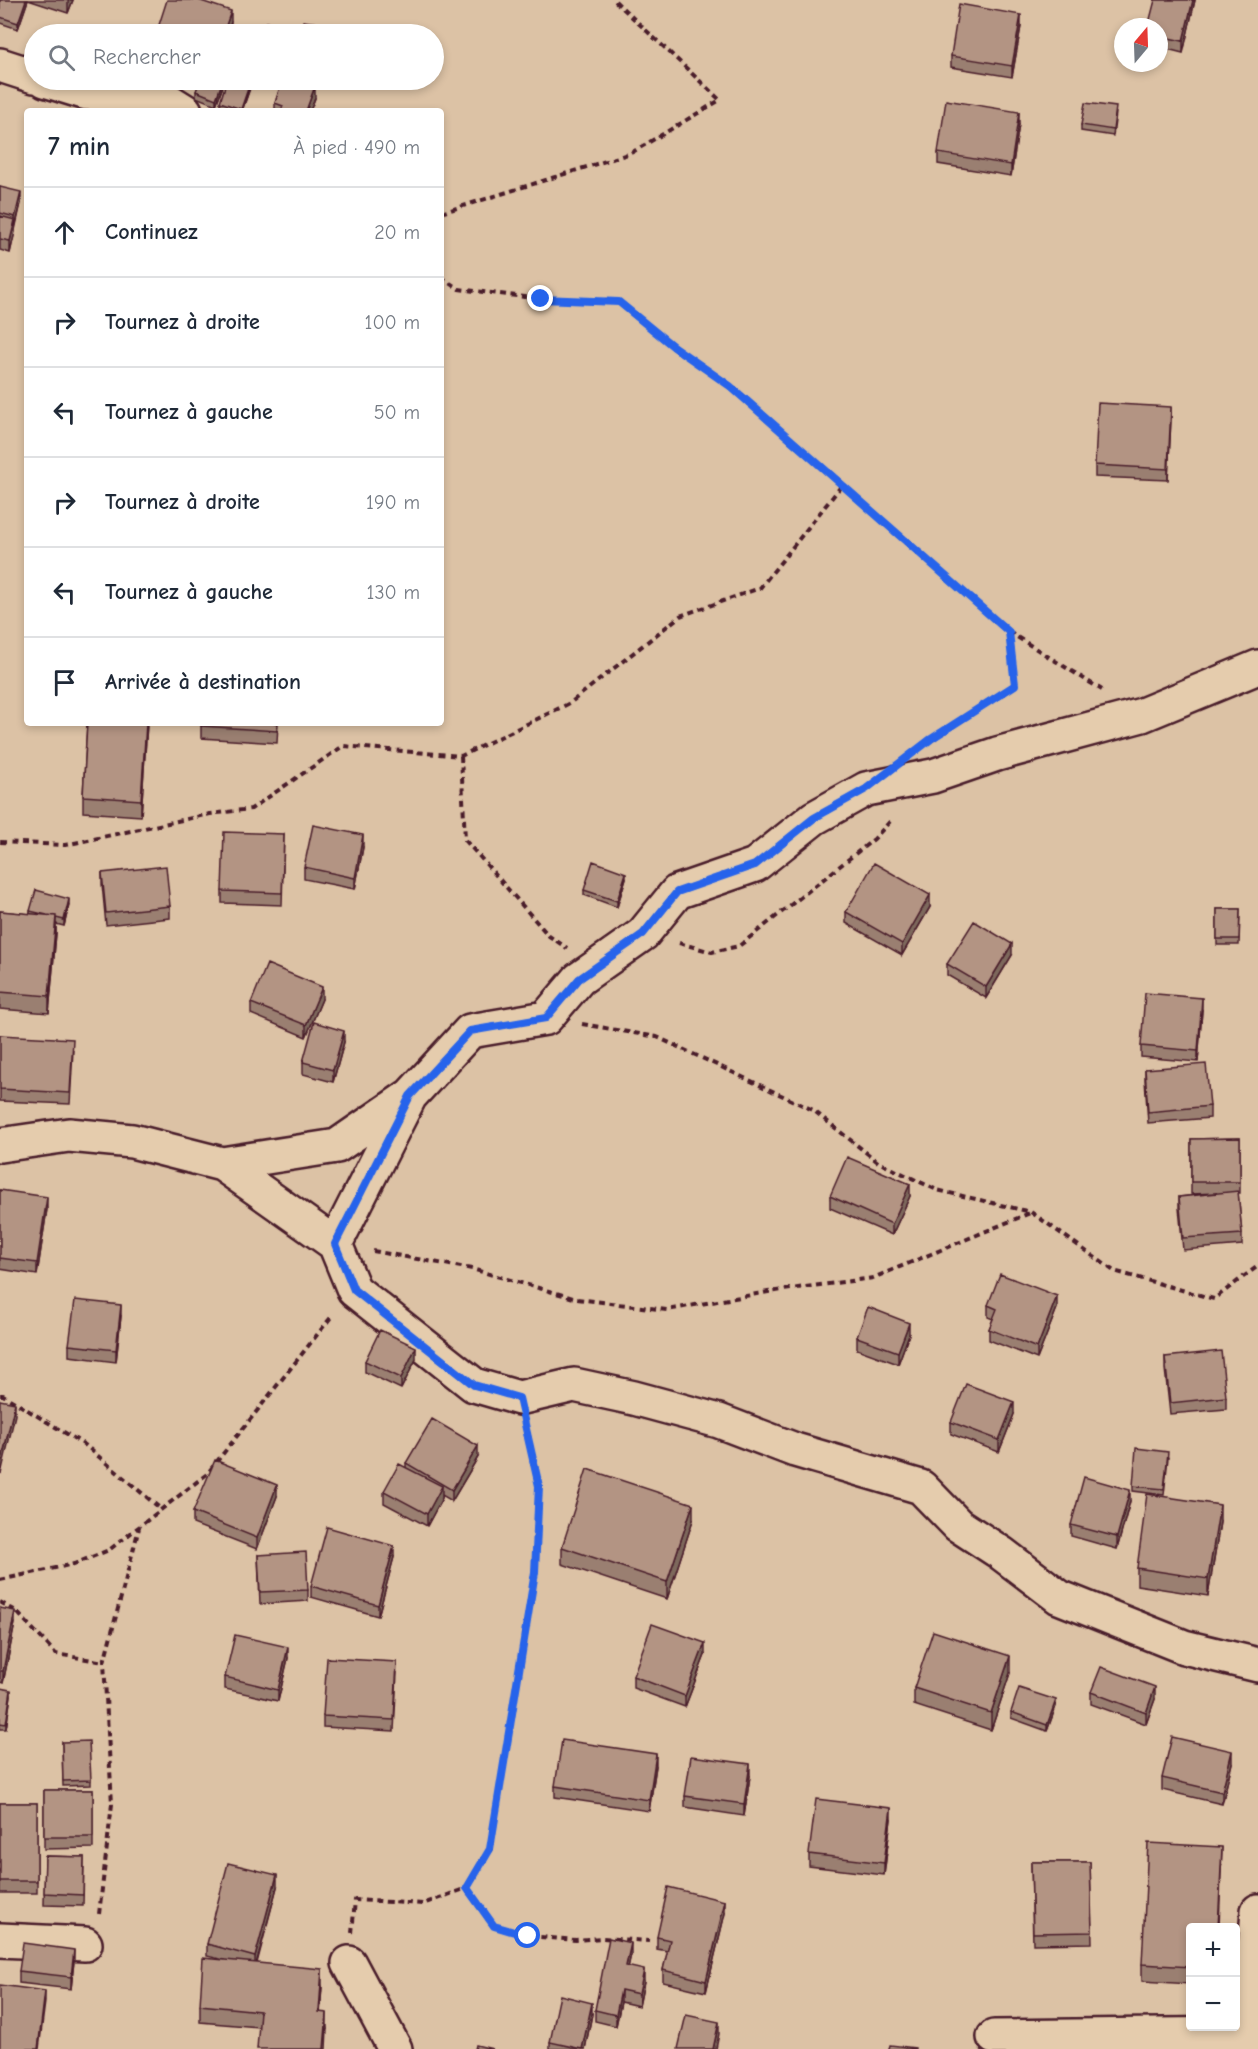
<!DOCTYPE html>
<html lang="fr">
<meta charset="utf-8">
<style>
body{margin:0;font-family:"Comic Neue",sans-serif;background:#f6f6f7;color:#1f2937}
.controls{position:absolute;right:18px;bottom:18px;display:grid;overflow:hidden;border-radius:6px;box-shadow:0 3px 9px #0003}
.controls button{width:54px;height:54px;display:grid;place-items:center;padding:0;border:0;border-bottom:2px solid #e0e1e3;background:#fff;color:#1f2937;font:30px sans-serif}
.compass{position:absolute;left:1114px;top:18px;width:54px;height:54px;border-radius:50%;background:#fff;box-shadow:0 3px 9px #0003;rotate:19deg}
.stop{position:absolute;width:18px;height:18px;margin:-14px;border:4px solid #2563eb;border-radius:50%;background:#fff}
.stop.end{background:#2563eb;border-color:#fff;box-shadow:0 2px 6px #0008}
.list{margin:0;padding:0;list-style:none}
h2{display:flex;justify-content:space-between;align-items:center;height:78px;margin:0;padding:0 24px;font-size:26px}
h2 small{font-size:20px;font-weight:400;color:#747a83}
.list li{display:grid;grid-template-columns:39px 1fr auto;gap:18px;align-items:center;box-sizing:border-box;height:90px;padding:0 24px;border-top:2px solid #e0e1e3}
.list b{display:block;font-size:22px;white-space:nowrap}
.list em{font-size:20px;font-style:normal;color:#747a83}
.icon{flex:none;width:33px;height:33px;fill:none;stroke:currentColor;stroke-width:2;stroke-linecap:round;stroke-linejoin:round}
.map{position:relative;flex:none;width:1258px;height:2049px;overflow:hidden}
.search{position:absolute;background:#fff;box-shadow:0 3px 9px #0003;left:24px;top:24px;width:420px;height:66px;display:flex;align-items:center;gap:15px;box-sizing:border-box;padding:0 21px;border-radius:33px;color:#747a83;font-size:22px}
.panel{position:absolute;background:#fff;box-shadow:0 3px 9px #0003;left:24px;top:108px;width:420px;height:618px;border-radius:6px}
.map>svg:first-child{display:block}
.lines{fill:none;stroke-linecap:round;stroke-linejoin:round}
.street-casing{stroke:#4a1f2b;stroke-width:38}
.secondary-casing{stroke:#4a1f2b;stroke-width:38}
.path{stroke:#4a1f2b;stroke-width:4;stroke-dasharray:6 4.5;stroke-linecap:butt}
.street{stroke:#e5ccad;stroke-width:33}
.secondary{stroke:#e5ccad;stroke-width:33}
.wall{fill:#9a7f71;stroke:#4a1f2b;stroke-width:1.5}
.shaded-wall{fill:#7d685c;stroke:#4a1f2b;stroke-width:1.5}
.building{fill:#b39483;stroke:#4a1f2b;stroke-width:1.5}
.route{stroke:#2563eb;stroke-width:8}
</style>
<div class="map">
<svg width="1258" height="2049" viewBox="0 0 1258 2049">
<rect width="100%" height="100%" fill="#dcc2a5"/>
<filter id="ink" filterUnits="userSpaceOnUse"><feTurbulence type="fractalNoise" baseFrequency=".0167" numOctaves="2"/><feDisplacementMap in="SourceGraphic" scale="12" xChannelSelector="R" yChannelSelector="G"/><feConvolveMatrix kernelMatrix="1 2 1 2 8 2 1 2 1" color-interpolation-filters="sRGB"/></filter>
<g filter="url(#ink)">
<g class="lines">
<g class="street-casing">
<path id="street" d="M0 65 34 76
M45 80 87 93 161 96 185 111
M1258 667 1142 715 997 754 933 776 866 789 814 818 755 865 677 892 643 934 579 979 546 1018 470 1031 410 1096 335 1244 354 1290 474 1385 519 1398 574 1385 634 1398 719 1421 795 1450 921 1487 958 1525 1001 1553 1059 1597 1184 1647 1258 1665
M0 1145 69 1135 132 1141 222 1164 335 1244
M222 1164 337 1146 408 1097
M0 1940 85 1944
M349 1963 395 2049
M994 2037 1248 2034"/>
</g>
<g class="secondary-casing">
<path id="secondary" d="M1247 2049 1258 1911"/>
</g>
<path class="path" d="M441 213 631 153 720 100 614 0
M441 277 459 289 541 299 619 302 674 347 730 386 1009 632 1102 690
M932 739 1015 685 1009 633
M461 756 465 840 549 936 567 948
M0 842 65 845 210 814 251 809 343 746 461 756 570 703 680 616 760 588 842 485
M679 943 712 952 739 946 874 839 893 818
M582 1024 657 1037 813 1110 878 1162 937 1190 1031 1212 1114 1271 1214 1299 1258 1266
M373 1251 472 1269 577 1299 667 1310 768 1292 873 1278 1030 1213
M0 1395H3L85 1445 162 1510
M0 1580 74 1564 109 1550 207 1474 332 1316
M0 1602 16 1611 56 1654 104 1662
M467 1888 494 1926 528 1936 576 1940 602 1938 649 1941
M99 1914 112 1804 104 1662 139 1528
M352 1933 355 1900 423 1904 467 1888 490 1849 535 1572 539 1486 527 1431"/>
<use href="#street" class="street"/>
<use href="#secondary" class="secondary"/>
</g>
<path class="wall" d="M0 0H28L18 29 0 23Z
M28 0H73L68 13Z
M1155 0H1195L1183 53 1159 47V27Z
M231 22 227 34H158V28Z
M1021 26 1012 77 951 67V56Z
M225 80 216 105 196 97V91Z
M264 80H295L315 98 310 111H275V103L281 85Z
M251 85 242 111H229L220 108V102Z
M1116 113 1113 136 1081 131V125Z
M1019 124 1011 176 938 164V153Z
M0 187 21 203 10 253 0 250Z
M1171 418 1168 480 1095 477V465Z
M87 723H147L141 816 83 812V796Z
M201 723H278L277 743 201 738Z
M284 834 282 905 222 903V891Z
M363 847 355 889 304 879V867Z
M102 873 170 906V918L106 925 102 884Z
M626 878 617 907 584 895V890Z
M69 905 64 926 56 924V933L49 1013 0 1009V911L30 914V911Z
M930 907 902 955 846 923V912Z
M1217 909H1240L1239 945H1217Z
M1012 955 986 998 947 975V964Z
M322 999 306 1037 251 1014V1003Z
M1202 1010 1198 1062 1141 1057V1046Z
M0 1035 73 1050 70 1104 0 1101Z
M344 1042 333 1082 303 1074V1062Z
M1145 1069 1210 1106V1118L1148 1123 1145 1080Z
M1240 1138V1193H1238L1242 1234V1245L1183 1250 1179 1208V1197L1217 1193 1191 1194V1139Z
M0 1190 47 1209 37 1275 0 1269Z
M830 1196H910L892 1235 830 1208Z
M988 1305 1057 1308 1037 1359 989 1340V1329L993 1319 988 1317Z
M121 1316 116 1362 69 1356V1345Z
M909 1334 898 1364 857 1349V1337Z
M1165 1357 1226 1397V1409L1170 1414 1165 1369Z
M416 1359 401 1389 365 1372V1361Z
M1014 1414 999 1452 951 1434V1422Z
M478 1457 452 1501 442 1495V1498L427 1526 384 1503V1491L406 1468V1463Z
M1168 1458 1164 1495 1133 1491V1486Z
M277 1496 257 1549 193 1524V1512Z
M1130 1501 1117 1549 1071 1536V1525Z
M693 1520 667 1599 562 1564V1547Z
M1220 1522 1208 1596 1137 1585V1568Z
M258 1555 308 1590V1601L260 1604Z
M394 1557 378 1616 311 1597V1586Z
M0 1608 15 1623 3 1683 0 1682Z
M705 1655 685 1707 633 1688V1676Z
M288 1658 278 1701 225 1689V1677Z
M397 1673 394 1731 323 1727V1716Z
M1010 1673 991 1730 914 1705V1688Z
M0 1688 11 1695 6 1729H0Z
M1091 1692 1155 1699 1146 1724 1091 1704Z
M1056 1706 1047 1731 1011 1718V1712Z
M62 1742 91 1780V1785L63 1786Z
M1232 1763 1222 1804 1162 1790V1778Z
M656 1766 649 1811 555 1797V1786Z
M750 1776 744 1816 685 1807V1796Z
M44 1790H93V1848L44 1849Z
M0 1803H37V1893H0Z
M891 1819 884 1875 809 1866V1854Z
M45 1856 84 1857 83 1906 44 1905Z
M1031 1862H1090L1092 1943 1033 1944Z
M1222 1864 1191 1928V1984L1142 1981V1964Z
M277 1887 257 1963 322 1986 320 2012 327 2029 259 2027 200 2022V2005L224 1960 207 1956V1944Z
M725 1913 706 1992 663 1982V1970L668 1951 657 1949V1937Z
M631 1954 628 1967 644 1982 639 2006 621 2002 616 2026 595 2021V2010Z
M74 1961 71 1989 19 1983V1971Z
M592 2014 585 2049H550V2042Z"/>
<path class="shaded-wall" d="M26 0H28L18 29V23Z
M69 0H73L68 13V2Z
M1193 0H1195L1183 53V41Z
M231 11V22L227 34H223Z
M1021 15V26L1012 77V66Z
M223 80H225L216 105V99Z
M251 80V85L242 111H241Z
M315 86V98L310 111H306Z
M1019 112V124L1011 176V165Z
M21 192V203L15 228V217Z
M15 220V232L10 253V241Z
M1171 407V418L1168 480V469Z
M146 723H147L141 816V800Z
M363 835V847L355 889V878Z
M626 873V878L617 907V901Z
M930 895V907L902 955V944Z
M69 899V905L64 926V920Z
M56 916V933L49 1013V996Z
M1012 944V955L986 998V987Z
M322 987V999L306 1037V1025Z
M1202 998V1010L1198 1062V1051Z
M344 1031V1042L333 1082V1070Z
M910 1184V1196L892 1235V1224Z
M47 1197V1209L37 1275V1263Z
M1057 1296V1308L1037 1359V1348Z
M121 1305V1316L116 1362V1350Z
M909 1323V1334L898 1364V1352Z
M416 1347V1359L401 1389V1378Z
M1014 1402V1414L999 1452V1440Z
M15 1403V1415L1 1474V1463Z
M478 1446V1457L452 1501V1490Z
M277 1485V1496L257 1549V1538Z
M442 1486V1498L427 1526V1514Z
M1130 1490V1501L1117 1549V1537Z
M693 1504V1520L667 1599V1582Z
M1220 1505V1522L1208 1596V1579Z
M394 1546V1557L378 1616V1605Z
M15 1611V1623L3 1683V1671Z
M705 1643V1655L685 1707V1696Z
M288 1647V1658L278 1701V1690Z
M1010 1656V1673L991 1730V1713Z
M1155 1687V1699L1146 1724V1713Z
M11 1690V1695L6 1729V1724Z
M1056 1700V1706L1047 1731V1725Z
M1232 1751V1763L1222 1804V1792Z
M656 1754V1766L649 1811V1800Z
M750 1764V1776L744 1816V1804Z
M891 1808V1819L884 1875V1863Z
M1222 1847 1219 1928H1218Z
M277 1875V1887L255 1968V1957Z
M725 1901V1913L706 1992V1981Z
M631 1943V1954L626 1978V1966Z
M74 1950V1961L71 1989V1977Z
M322 1969V1986L319 2029V2012Z
M644 1970V1982L639 2006V1994Z
M621 1990V2002L616 2026V2015Z
M45 1991V2002L39 2049H38Z
M592 2003V2014L585 2049H582Z
M327 2013V2029L326 2049H324Z
M719 2022V2034L716 2049H713Z"/>
<path class="building" d="M0 0H26L18 23 0 17Z
M167 0H198L231 11 223 34H177L158 28Z
M1155 0H1193L1183 41 1159 36V27H1148Z
M959 4 1021 15 1012 66 951 56Z
M303 21 325 24 324 34H300Z
M266 22 298 32 297 34H261Z
M200 80H223L216 99 196 91Z
M227 80H251L241 109 220 102Z
M282 80H295L315 86 306 111H281L283 106 275 103Z
M946 100 1019 112 1011 165 938 153Z
M1085 103 1116 107 1113 130 1081 125Z
M0 187 21 192 15 217 0 213Z
M0 216 15 220 10 241 0 239Z
M1098 403 1171 407 1168 469 1095 465Z
M87 723H146L141 800 83 796Z
M201 723H277V731L201 726Z
M313 825 363 835 355 878 304 867Z
M224 832 284 834 282 893 222 891Z
M593 861 626 873 617 901 584 890Z
M874 863 930 895 902 944 846 912Z
M166 866 170 906 106 913 102 873Z
M36 890 69 899 64 920 56 918V916L47 915 30 911Z
M1217 909H1240L1239 939H1217Z
M0 911 56 916 49 996 0 992Z
M974 921 1012 944 986 987 947 964Z
M267 964 322 987 306 1025 251 1003Z
M1145 993 1202 998 1198 1051 1141 1046Z
M314 1022 344 1031 333 1070 303 1062Z
M0 1035 73 1039 70 1093 0 1089Z
M1206 1064 1210 1106 1148 1112 1145 1069Z
M1240 1138V1182H1191V1139Z
M847 1157 910 1184 892 1224 830 1196Z
M0 1190 47 1197 37 1263 0 1258Z
M1238 1191 1242 1234 1183 1238 1179 1197Z
M1000 1274 1057 1296 1037 1348 989 1329 997 1309 988 1305Z
M75 1300 121 1305 116 1350 69 1345Z
M868 1307 909 1323 898 1352 857 1337Z
M380 1330 416 1347 401 1378 365 1361Z
M1221 1351 1226 1397 1170 1403 1165 1357Z
M966 1384 1014 1402 999 1440 951 1422Z
M0 1400 15 1403 1 1463H0Z
M432 1419 478 1446 452 1490 406 1463Z
M1136 1448 1168 1452 1164 1489 1133 1486Z
M215 1460 277 1485 257 1538 193 1512Z
M399 1464 442 1486 427 1514 384 1491Z
M587 1469 693 1504 667 1582 562 1547Z
M1084 1477 1130 1490 1117 1537 1071 1525Z
M1147 1494 1220 1505 1208 1579 1137 1568Z
M327 1527 394 1546 378 1605 311 1586Z
M306 1552 308 1590 260 1592 258 1555Z
M0 1608 15 1611 3 1671H0Z
M652 1624 705 1643 685 1696 633 1676Z
M933 1631 1010 1656 991 1713 914 1688Z
M235 1635 288 1647 278 1690 225 1677Z
M327 1658 397 1662 394 1720 323 1716Z
M1101 1667 1155 1687 1146 1713 1091 1692Z
M0 1688 11 1690 6 1724 0 1723Z
M1019 1688 1056 1700 1047 1725 1011 1712Z
M1172 1737 1232 1751 1222 1792 1162 1778Z
M562 1740 656 1754 649 1800 555 1786Z
M89 1741 91 1780 63 1781 62 1742Z
M691 1756 750 1764 744 1804 685 1796Z
M44 1790H93V1837H44Z
M816 1799 891 1808 884 1863 809 1854Z
M0 1803H37V1881H0Z
M1148 1843 1222 1847 1218 1928H1191V1967L1142 1964Z
M45 1856 84 1857 83 1895 44 1893Z
M1031 1862H1090L1092 1932 1033 1933Z
M228 1863 277 1875 255 1957 207 1944Z
M668 1887 725 1901 706 1981 663 1970 670 1940 657 1937Z
M609 1938 631 1943 626 1966 644 1970 639 1994 621 1990 616 2015 595 2010Z
M23 1943 74 1950 71 1977 19 1971Z
M203 1958 322 1969 319 2012 327 2013 324 2049H257L260 2011 200 2005Z
M0 1985 45 1991 38 2049H0Z
M560 1995 592 2003 582 2049 550 2042Z
M686 2015 719 2022 713 2049H678Z
M476 2045 493 2049H475Z
M890 2045 915 2048V2049H889Z"/>
</g>
<g class="lines" filter="url(#ink)">
<path class="route" d="M528 1936 494 1926 467 1888 490 1849 535 1572 539 1486 519 1398 474 1385 354 1290 335 1244 410 1096 470 1031 546 1018 579 979 643 934 677 892 755 865 814 818 866 789 931 739 1015 685 1009 632 730 386 674 347 619 302 541 299"/>
</g>
</svg>
<div class="controls">
<button>+</button>
<button>−</button>
</div>
<svg class="compass" viewBox="-18 -18 36 36"><path d="M0-13l5 13h-10z" fill="#e53935"/><path d="M0 13l5-13h-10z" fill="#747a83"/></svg>
<div class="stop" style="left:528px;top:1936px"></div>
<div class="stop end" style="left:541px;top:299px"></div>
<div class="search"><svg class="icon" aria-label="search" viewBox="0 0 24 24"><circle cx="10" cy="10" r="6"/><path d="M15 15l6 6"/></svg>Rechercher</div>
<section class="panel">
<h2>7 min<small>À pied · 490 m</small></h2>
<ul class="list">
<li><svg class="icon" aria-label="ahead" viewBox="0 0 24 24"><path d="M12 20V5M6 11l6-6 6 6"/></svg><div><b>Continuez</b></div><em>20 m</em></li>
<li><svg class="icon" aria-label="right" viewBox="0 0 24 24"><path d="M7 20v-9h11M14 6l5 5-5 5"/></svg><div><b>Tournez à droite</b></div><em>100 m</em></li>
<li><svg class="icon" aria-label="left" viewBox="0 0 24 24"><path d="M17 20v-9H6M10 6l-5 5 5 5"/></svg><div><b>Tournez à gauche</b></div><em>50 m</em></li>
<li><svg class="icon" aria-label="right" viewBox="0 0 24 24"><path d="M7 20v-9h11M14 6l5 5-5 5"/></svg><div><b>Tournez à droite</b></div><em>190 m</em></li>
<li><svg class="icon" aria-label="left" viewBox="0 0 24 24"><path d="M17 20v-9H6M10 6l-5 5 5 5"/></svg><div><b>Tournez à gauche</b></div><em>130 m</em></li>
<li><svg class="icon" aria-label="arrive" viewBox="0 0 24 24"><path d="M6 21V4h12l-3 4 3 4H6"/></svg><div><b>Arrivée à destination</b></div></li>
</ul>
</section>
</div>
